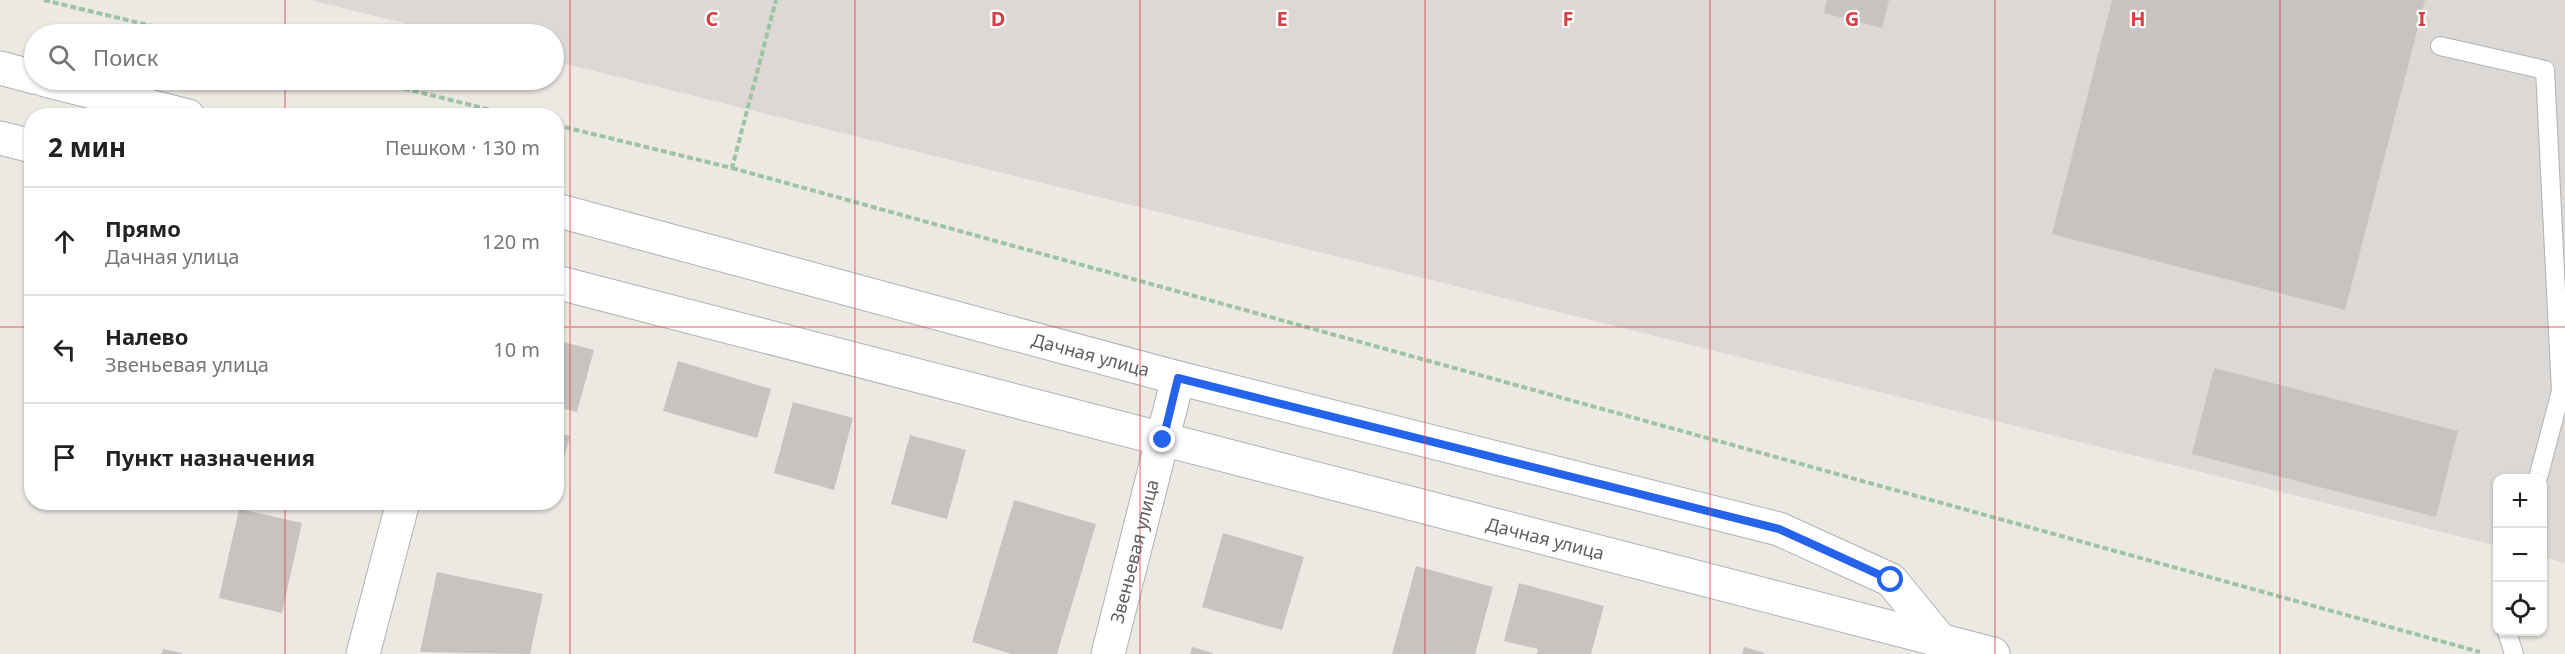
<!DOCTYPE html>
<html lang="ru">
<meta charset="utf-8">
<style>
body{margin:0;font-family:"Noto Sans",sans-serif;background:#f6f6f6;color:#222}
.controls{position:absolute;right:18px;bottom:18px;display:grid;overflow:hidden;border-radius:12px;box-shadow:0 2px 4px #0004}
.controls button{width:54px;height:54px;display:grid;place-items:center;padding:0;border:0;border-bottom:2px solid #e0e0e0;background:#fff;color:#222;font:30px sans-serif}
.stop{position:absolute;width:18px;height:18px;margin:-14px;border:4px solid #2563eb;border-radius:50%;background:#fff}
.stop.end{background:#2563eb;border-color:#fff;box-shadow:0 2px 6px #0008}
.list{margin:0;padding:0;list-style:none}
h2{display:flex;justify-content:space-between;align-items:center;height:78px;margin:0;padding:0 24px;font-size:26px}
h2 small{font-size:20px;font-weight:400;color:#767676}
.list li{display:grid;grid-template-columns:39px 1fr auto;gap:18px;align-items:center;box-sizing:border-box;height:108px;padding:0 24px;border-top:2px solid #e0e0e0}
.list b{display:block;font-size:22px;white-space:nowrap}
.list p{margin:0;font-size:20px;white-space:nowrap;color:#767676}
.list em{font-size:20px;font-style:normal;color:#767676}
.icon{flex:none;width:33px;height:33px;fill:none;stroke:currentColor;stroke-width:2;stroke-linecap:round;stroke-linejoin:round}
.map{position:relative;flex:none;width:2565px;height:654px;overflow:hidden}
.search{position:absolute;background:#fff;box-shadow:0 2px 4px #0004;left:24px;top:24px;width:540px;height:66px;display:flex;align-items:center;gap:15px;box-sizing:border-box;padding:0 21px;border-radius:33px;color:#767676;font-size:22px}
.panel{position:absolute;background:#fff;box-shadow:0 2px 4px #0004;left:24px;top:108px;width:540px;height:402px;border-radius:24px}
.map>svg:first-child{display:block}
.industrial{fill:#dbd8d5}
.building{fill:#c7c4c0}
.lines{fill:none;stroke-linecap:round;stroke-linejoin:round}
.lane-casing{stroke:#aeb1b4;stroke-width:20}
.street-casing{stroke:#aeb1b4;stroke-width:35}
.path{stroke:#9dc3a3;stroke-width:4;stroke-dasharray:6 3;stroke-linecap:butt}
.lane{stroke:#fff;stroke-width:18}
.street{stroke:#fff;stroke-width:33}
.route{stroke:#2563eb;stroke-width:8}
.grid{fill:none;stroke:#d54047;stroke-width:1.5;stroke-opacity:0.55}
.labels{text-anchor:middle;dominant-baseline:central;stroke-width:4.5;stroke-linejoin:round;paint-order:stroke}
.street-label{font-size:18px;fill:#5b5f62;stroke:#fff}
.grid-label{font-size:20px;text-anchor:middle;font-weight:bold;fill:#d54047;stroke:#fff;stroke-width:4.5;stroke-linejoin:round;paint-order:stroke}
</style>
<div class="map">
<svg width="2565" height="654" viewBox="0 0 2565 654">
<rect width="100%" height="100%" fill="#ece9e3"/>
<path class="industrial" d="M310 0H2565V563L2543 557 2542 478H2498L2497 546 554 61V34H449Z"/>
<path class="building" d="M1827 0H1889L1882 28 1824 13Z
M2112 0H2425L2345 310 2052 234Z
M556 340 594 350 577 412 556 407Z
M678 361 771 389 757 438 663 411Z
M2214 368 2458 431 2436 517 2192 454Z
M793 402 853 418 834 490 774 473Z
M556 432 570 436 557 484H556Z
M910 435 966 450 947 519 891 504Z
M1014 500 1096 524 1057 654H1012L972 642Z
M239 509 302 523 282 613 219 598Z
M1223 533 1304 557 1282 630 1202 607Z
M1416 566 1493 587 1475 654H1392Z
M437 572 543 594 530 654 420 652Z
M1519 583 1604 606 1591 654H1537L1538 649 1504 641Z
M1192 647 1213 653V654H1190Z
M1744 647 1765 653 1764 654H1742Z
M163 649 182 653V654H161Z"/>
<g class="lines">
<g class="lane-casing">
<path id="lane" d="M2440 46 2545 70 2561 391 2538 478
M2507 632 2514 654"/>
</g>
<g class="street-casing">
<g id="street">
<path d="M0 68 34 77"/>
<path d="M45 80 188 116"/>
<path d="M0 138 32 146"/>
<path id="s1" d="M556 210 1178 378 1779 529 1891 580 1941 641"/>
<path id="s2" d="M556 282 1993 654"/>
<path d="M363 654 403 502"/>
<path id="s3" d="M1108 654 1178 378"/>
</g>
</g>
<path class="path" d="M44 0 185 34
M369 80 516 116
M556 125 732 168 776 0
M732 168 2480 652"/>
<use href="#lane" class="lane"/>
<use href="#street" class="street"/>
</g>
<g class="lines">
<path class="route" d="M1163 440 1178 378 1779 529 1891 580"/>
</g>
<path class="grid" d="M285 0V34M570 0V654M855 0V654M1140 0V654M1425 0V654M1710 0V654M1995 0V654M2280 0V654M285 80V116M0 327H32M556 327H2565M285 502V654"/>
<g class="labels">
<g class="street-label">
<text stroke="none"><textPath href="#s1" startOffset="554">Дачная улица</textPath></text>
<text stroke="none"><textPath href="#s2" startOffset="1022">Дачная улица</textPath></text>
<text stroke="none"><textPath href="#s3" startOffset="106">Звеньевая улица</textPath></text>
</g>
</g>
<g class="grid-label">
<text x="712" y="26">C</text>
<text x="998" y="26">D</text>
<text x="1282" y="26">E</text>
<text x="1568" y="26">F</text>
<text x="1852" y="26">G</text>
<text x="2138" y="26">H</text>
<text x="2422" y="26">I</text>
</g>
</svg>
<div class="controls">
<button>+</button>
<button>−</button>
<button><svg class="icon" aria-label="locate" viewBox="0 0 24 24"><circle cx="12" cy="12" r="6"/><path d="M12 2v4M12 18v4M2 12h4M18 12h4"/></svg></button>
</div>
<div class="stop" style="left:1891px;top:580px"></div>
<div class="stop end" style="left:1163px;top:440px"></div>
<div class="search"><svg class="icon" aria-label="search" viewBox="0 0 24 24"><circle cx="10" cy="10" r="6"/><path d="M15 15l6 6"/></svg>Поиск</div>
<section class="panel">
<h2>2 мин<small>Пешком · 130 m</small></h2>
<ul class="list">
<li><svg class="icon" aria-label="ahead" viewBox="0 0 24 24"><path d="M12 20V5M6 11l6-6 6 6"/></svg><div><b>Прямо</b><p>Дачная улица</p></div><em>120 m</em></li>
<li><svg class="icon" aria-label="left" viewBox="0 0 24 24"><path d="M17 20v-9H6M10 6l-5 5 5 5"/></svg><div><b>Налево</b><p>Звеньевая улица</p></div><em>10 m</em></li>
<li><svg class="icon" aria-label="arrive" viewBox="0 0 24 24"><path d="M6 21V4h12l-3 4 3 4H6"/></svg><div><b>Пункт назначения</b></div></li>
</ul>
</section>
</div>
